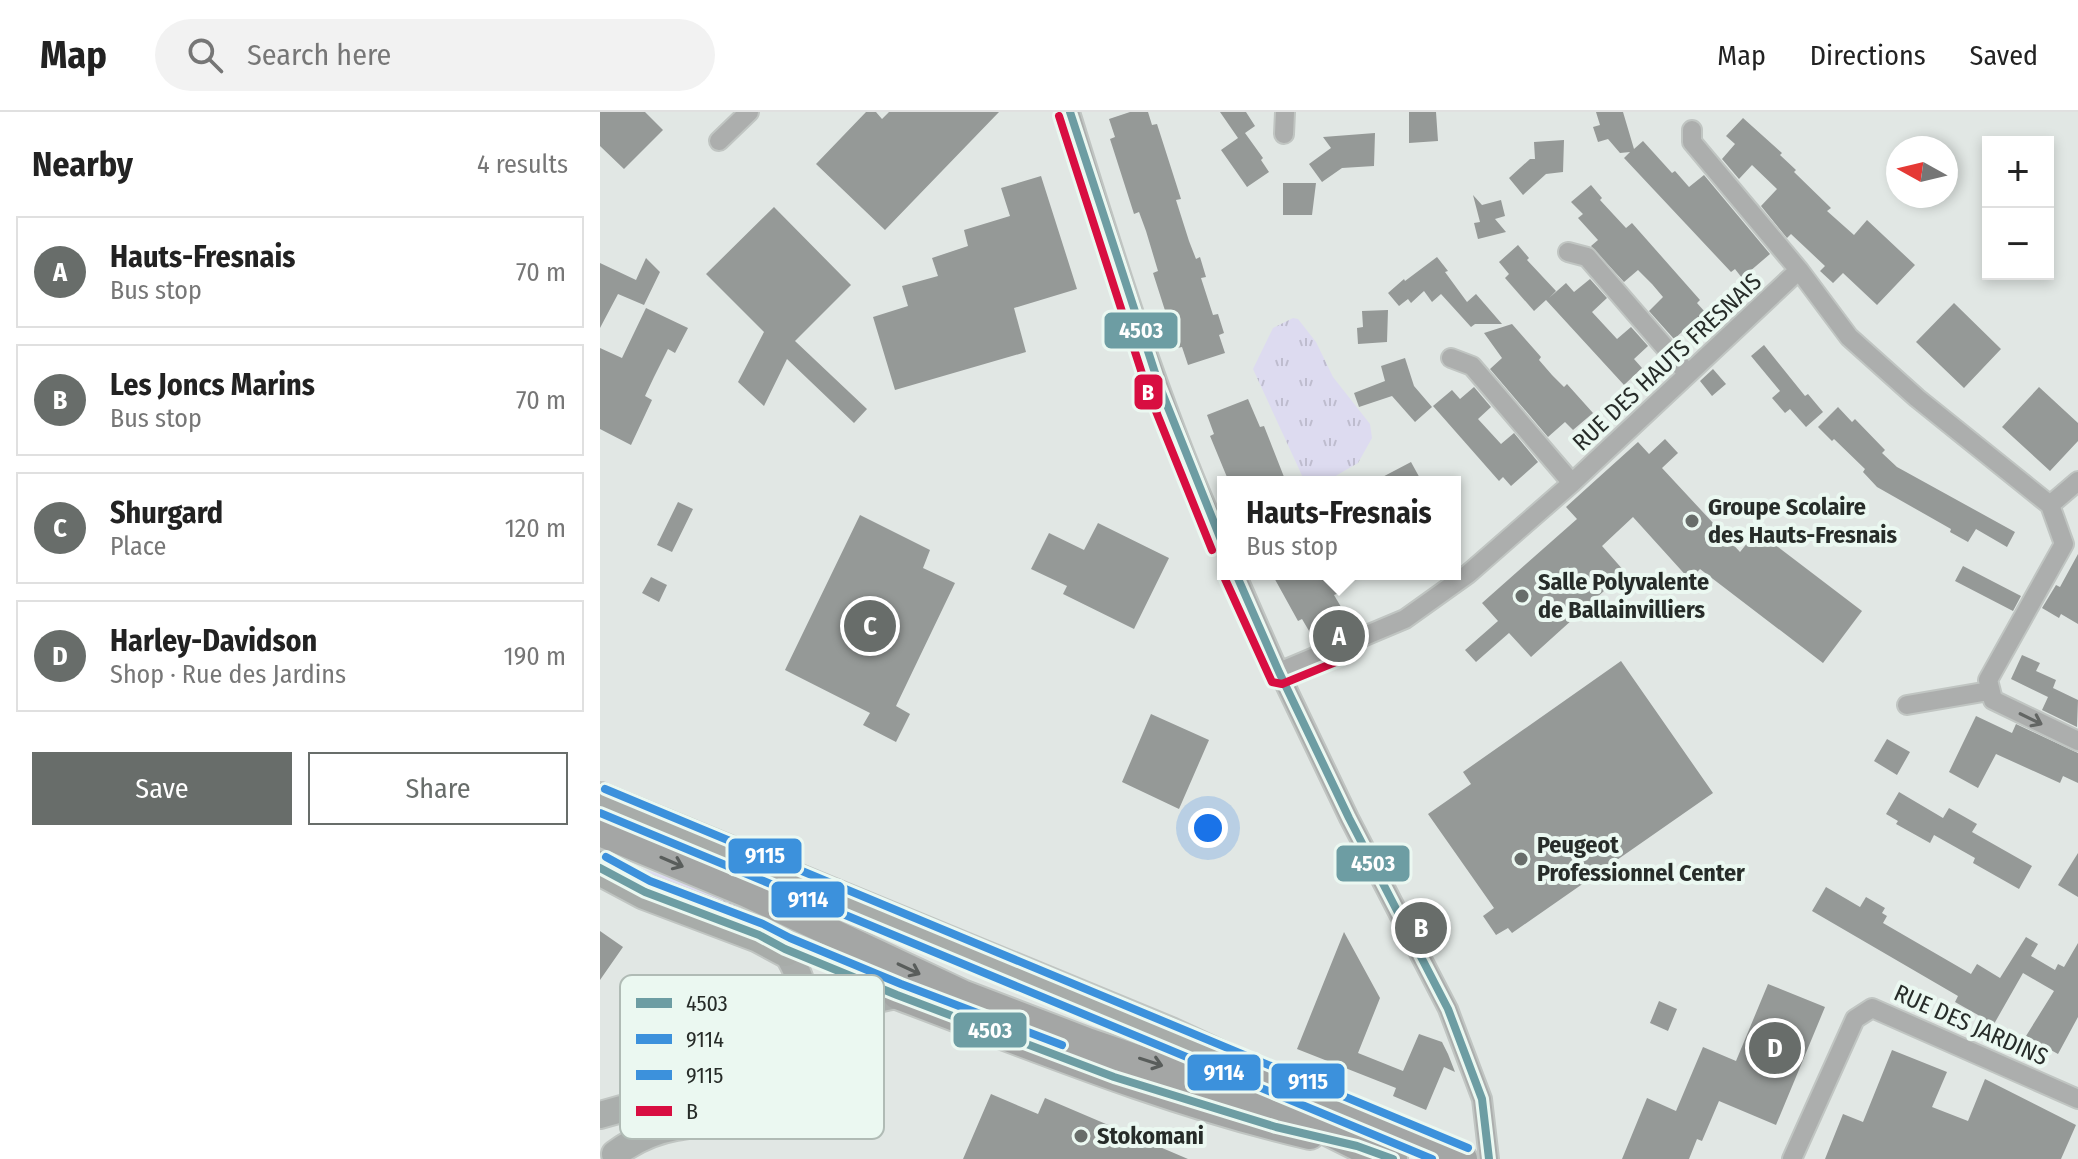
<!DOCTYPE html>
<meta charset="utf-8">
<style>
body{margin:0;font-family:"Fira Sans Condensed",sans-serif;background:#f2f2f2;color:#222}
.controls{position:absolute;right:24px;top:24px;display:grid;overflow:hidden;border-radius:0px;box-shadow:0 4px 12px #0003}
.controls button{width:72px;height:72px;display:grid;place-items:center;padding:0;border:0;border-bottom:2px solid #e0e0e0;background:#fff;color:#222;font:40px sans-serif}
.compass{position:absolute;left:1286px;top:24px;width:72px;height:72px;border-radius:50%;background:#fff;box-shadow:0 4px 12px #0003;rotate:278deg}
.you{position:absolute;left:608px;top:716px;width:28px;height:28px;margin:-20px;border:6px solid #fff;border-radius:50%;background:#1a73e8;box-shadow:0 0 0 12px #1a73e833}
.badge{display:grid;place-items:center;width:52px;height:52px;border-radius:50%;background:#686d6a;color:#fff;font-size:26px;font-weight:700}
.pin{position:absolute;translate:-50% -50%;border:4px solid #fff;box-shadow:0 2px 8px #0006}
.popup{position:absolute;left:617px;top:364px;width:244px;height:104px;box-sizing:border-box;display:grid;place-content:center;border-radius:0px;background:#fff;filter:drop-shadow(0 2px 6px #0005);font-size:26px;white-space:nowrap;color:#767676}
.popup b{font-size:30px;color:#222}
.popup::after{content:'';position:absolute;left:50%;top:100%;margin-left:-16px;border:16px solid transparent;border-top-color:#fff}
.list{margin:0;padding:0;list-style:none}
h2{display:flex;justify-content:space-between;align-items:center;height:104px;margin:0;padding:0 32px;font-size:34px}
h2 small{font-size:26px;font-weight:400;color:#767676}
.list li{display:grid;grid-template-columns:52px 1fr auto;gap:24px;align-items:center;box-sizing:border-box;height:112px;margin:0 16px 16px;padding:0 16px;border:2px solid #e0e0e0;border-radius:0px}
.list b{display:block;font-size:30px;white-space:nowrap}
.list p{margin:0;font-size:26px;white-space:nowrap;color:#767676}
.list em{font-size:26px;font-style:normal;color:#767676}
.actions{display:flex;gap:16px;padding:24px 32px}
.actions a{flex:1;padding:18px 0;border:2px solid #686d6a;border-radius:0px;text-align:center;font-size:28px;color:#686d6a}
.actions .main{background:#686d6a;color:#fff}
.icon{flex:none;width:44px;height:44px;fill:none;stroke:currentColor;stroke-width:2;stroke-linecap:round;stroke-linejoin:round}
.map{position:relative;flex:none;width:1478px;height:1047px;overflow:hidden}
header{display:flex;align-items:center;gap:48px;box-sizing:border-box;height:112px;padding:0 40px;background:#fff;border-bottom:2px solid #e0e0e0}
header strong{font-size:38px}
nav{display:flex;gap:44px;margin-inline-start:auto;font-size:28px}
.search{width:560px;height:72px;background:#f2f2f2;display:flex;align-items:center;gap:20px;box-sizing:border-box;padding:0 28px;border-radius:44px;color:#767676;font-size:30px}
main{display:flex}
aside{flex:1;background:#fff}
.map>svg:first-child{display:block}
.grass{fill:url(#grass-tufts)}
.building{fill:#959997}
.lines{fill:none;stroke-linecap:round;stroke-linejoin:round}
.street-casing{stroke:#c0c5c2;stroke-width:22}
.secondary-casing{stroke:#c0c5c2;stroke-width:30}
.primary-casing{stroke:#c0c5c2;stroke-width:32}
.highway-casing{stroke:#c0c5c2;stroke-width:38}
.street{stroke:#acaead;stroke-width:18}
.secondary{stroke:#aaaeac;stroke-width:26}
.primary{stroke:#a4a6a5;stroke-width:28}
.highway{stroke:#a8aca9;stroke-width:34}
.bus-1-casing{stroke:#ebf8f1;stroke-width:14}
.bus-2-casing{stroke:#ebf8f1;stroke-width:14}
.bus-3-casing{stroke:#ebf8f1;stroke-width:14}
.bus-4-casing{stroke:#ebf8f1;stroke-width:14}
.bus-1{stroke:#6d9da3;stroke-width:8}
.bus-2{stroke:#3c91dc;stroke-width:8}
.bus-3{stroke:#3c91dc;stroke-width:8}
.bus-4{stroke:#d80e41;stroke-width:8}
.oneway{stroke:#636664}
.oneway2{stroke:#595d5b}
.poi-dot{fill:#686d6a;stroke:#ebf8f1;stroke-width:3}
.labels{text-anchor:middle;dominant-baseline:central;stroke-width:8;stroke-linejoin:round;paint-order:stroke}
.street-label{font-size:24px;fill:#272c29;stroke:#ebf8f1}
.poi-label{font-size:24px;font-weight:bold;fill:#272c29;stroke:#ebf8f1;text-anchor:start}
.key{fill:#ebf8f1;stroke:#b0bbb5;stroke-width:2}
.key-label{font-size:22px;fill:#272c29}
.line-badge{stroke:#ebf8f1;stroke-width:3}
.badge-label{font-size:22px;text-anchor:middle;font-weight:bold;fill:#fff}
</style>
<header>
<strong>Map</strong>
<div class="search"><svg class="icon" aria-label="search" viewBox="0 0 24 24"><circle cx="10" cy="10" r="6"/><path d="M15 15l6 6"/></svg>Search here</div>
<nav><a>Map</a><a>Directions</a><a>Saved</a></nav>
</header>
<main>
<aside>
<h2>Nearby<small>4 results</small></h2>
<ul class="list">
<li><span class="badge">A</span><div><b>Hauts-Fresnais</b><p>Bus stop</p></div><em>70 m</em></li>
<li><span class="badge">B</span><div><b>Les Joncs Marins</b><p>Bus stop</p></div><em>70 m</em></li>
<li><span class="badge">C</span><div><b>Shurgard</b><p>Place</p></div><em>120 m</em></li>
<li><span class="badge">D</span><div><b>Harley-Davidson</b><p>Shop · Rue des Jardins</p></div><em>190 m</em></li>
</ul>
<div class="actions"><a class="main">Save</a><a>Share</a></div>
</aside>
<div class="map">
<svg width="1478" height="1047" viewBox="0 0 1478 1047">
<defs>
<pattern id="grass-tufts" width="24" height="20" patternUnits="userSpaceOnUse" patternTransform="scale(2)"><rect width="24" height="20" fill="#dddbf0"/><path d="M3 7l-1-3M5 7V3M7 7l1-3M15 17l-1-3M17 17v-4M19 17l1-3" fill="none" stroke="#bebcce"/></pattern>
</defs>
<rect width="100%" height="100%" fill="#e1e7e4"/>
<path class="grass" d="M693 206 698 207 716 230 733 265 770 312 772 326 758 351 725 370H705L653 257 673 216Z
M40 756 141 788 394 915 63 780 36 762Z"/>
<path class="building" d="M0 0H45L63 18 24 57 0 34Z
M266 0H276L282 7 289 0H399L285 118 216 52Z
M530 0H548L552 13 557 12 581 87 576 88 589 129 596 147 600 145 606 165 601 166 613 203 618 202 624 221 619 223 625 241 588 253 582 235 577 236 553 161 558 159 546 119 539 100 534 102 510 27 515 25 509 7Z
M620 0H646L655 14 645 21 663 46 661 48 669 60 647 75 621 38 638 26Z
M809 0H836L838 29 809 31Z
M996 0H1023L1034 37 1043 29 1072 61 1075 59 1089 75 1104 63 1170 142 1142 166 1135 157 1131 160 1024 46 1030 40 1020 41 1008 27 998 30 993 15 1000 13Z
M1143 6 1182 41 1180 43 1196 58 1194 60 1231 96 1227 99 1254 123 1267 108 1315 153 1277 193 1243 161 1233 171 1220 159 1225 154 1191 122 1187 126 1161 94 1177 77 1152 53 1139 67 1122 47 1135 32 1126 24Z
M775 21 774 54 742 56 722 70 709 52 731 36 723 25Z
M964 28 963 60 946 62 923 83 909 66 930 47H935L934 30Z
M441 64 477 177 414 196 426 240 295 278 273 205 308 194 302 174 338 164 332 146 368 134 364 118 410 104 401 76Z
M683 71H716L712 103H683Z
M991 73 1002 86 1000 88 1026 116 1032 111 1100 188 1097 191 1105 200 1074 227 1049 199 1063 185 1052 172 1038 158 1024 170 991 134 998 128 978 106 983 102 971 90Z
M873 83 882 93 901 88 905 104 895 107 906 120 878 127 874 111 880 110Z
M174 95 251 173 195 229 267 297 254 311 187 247 164 294 138 270 164 220 106 162Z
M918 133 929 146 927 148 956 179 949 186 966 171 974 180 990 167 1007 186 992 200 1017 227 1031 215 1048 234 1034 247 1042 256 1024 273 946 188 934 199 905 166 909 162 899 150Z
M837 145 848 159 845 160 867 190 876 182 902 212H875L871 215 841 182 832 190 824 179 811 191 808 187 799 194 788 181 804 167 805 169Z
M46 146 60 160 44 193 18 182 0 216V151L36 168Z
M1354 191 1401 237 1364 276 1316 230Z
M46 196 88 216 75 241 68 237 54 265 45 284 52 288 31 333 0 317V236L22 246Z
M788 198 787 230 758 232 757 216 763 215 762 199Z
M912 212 941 245 939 248 952 263 964 275 967 272 993 301 973 318 965 310 948 325 890 257 902 246 884 221Z
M1164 233 1205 284 1208 282 1223 300 1206 315 1190 297 1185 301 1172 286 1180 279 1151 244Z
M805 246 814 274 832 295 815 310 792 284 759 295 754 281 785 269 781 254Z
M1113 257 1126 272 1112 284 1100 269Z
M874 275 891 295 878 307 901 332 914 321 938 350 911 374 903 365 899 369 833 294 852 278 860 287Z
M1439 275 1478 311V329L1450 359 1402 315Z
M648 287 660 315 664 314 686 370H629L610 324 614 322 607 303Z
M1238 295 1252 310 1255 307 1285 338 1282 341 1297 355 1415 420 1407 435 1376 417 1368 430 1350 420 1351 417 1277 375 1263 360 1265 357 1234 327 1232 329 1218 315Z
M1065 327 1078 341 1062 356 1140 440 1157 419 1262 499 1223 551 1100 457 1090 468 1033 405 1002 434 1025 460 931 545 909 521 876 550 865 538 898 509 882 491 977 407 966 395 998 366 1038 330 1049 342Z
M811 350 822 370H773Z
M78 390 93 397 72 440 57 433Z
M260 403 330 438 323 456 355 471 296 594 310 602 296 630 263 613 270 601 185 558Z
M498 411 569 446 534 517 463 482 467 474 431 457 449 421 484 438Z
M1478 442V512L1461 502 1459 506 1442 496 1456 473 1460 475Z
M1363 454 1421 484 1413 499 1355 469Z
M672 462H734L741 475 737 477 739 481 734 483 747 505 712 524 702 507 698 509Z
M51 465 67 473 59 490 42 481Z
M1422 543 1440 551 1436 559 1456 568 1453 576 1478 588 1477 615 1442 598 1448 585 1411 567Z
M1021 549 1113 681 912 821 908 816 896 823 883 804 894 796 828 702 871 672 863 660Z
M551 602 609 628 579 697 522 670Z
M1376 604 1412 621 1416 612 1478 641V671L1463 664 1460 671 1396 642 1378 676 1349 660Z
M1287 627 1310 640 1297 663 1274 649Z
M1299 680 1343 706 1349 696 1377 712 1372 720 1432 754 1419 777 1373 751 1375 746 1334 723 1330 731 1296 712 1298 709 1286 702Z
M1478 741V785L1458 773Z
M1226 775 1260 795 1266 785 1285 796 1282 801 1287 804 1283 811 1371 862 1377 852 1400 866 1426 825 1438 832 1431 844 1455 858 1458 852 1464 855 1478 831V905L1458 942 1426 924 1454 879 1423 861 1394 912 1355 890 1358 884 1212 799Z
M0 819 23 835 0 868Z
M744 820 780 886 758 941 803 959 819 922 842 930 848 942 855 960 844 955 826 998 793 984 796 976 697 937Z
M1168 872 1225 895 1176 1013 1119 989 1102 1029 1097 1027 1089 1047H1022L1047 986 1076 999 1103 935 1136 949Z
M1059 889 1077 897 1068 919 1050 911Z
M1292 938 1347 960 1332 995 1368 1009 1385 967 1476 1013 1461 1047H1225L1243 1002 1263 1010Z
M391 982 438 1002 445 986 588 1047H363Z"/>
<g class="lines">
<g class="street-casing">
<path id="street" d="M470 0C515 146 560 293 623 433
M1092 18V30L1199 158 1249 225 1317 286 1450 393 1464 432 1388 568 1393 588 1478 629
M684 22 685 0
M119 29 149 0
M968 140 987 145 1088 262
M851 246 872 254 972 371
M1450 393 1478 369
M636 462 679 560 749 706 848 897 882 987 889 1047
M679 560 805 507 868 462 972 371 1199 158
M1307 593 1389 579
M1192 1047 1255 907 1272 896 1478 987"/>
</g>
<g class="secondary-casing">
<path id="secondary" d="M193 928C231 902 252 891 297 883
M0 1003 43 991 88 989 130 982 173 953
M15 1042C34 1028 53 1019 76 1015 97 1011 118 1011 137 1002 161 991 203 921 204 895 205 873 196 856 185 837"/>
</g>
<g class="primary-casing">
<path id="primary" d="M0 720 147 781 362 882 490 931 681 996 757 1034 793 1047
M297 883C433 934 568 990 710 1023
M637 954 863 1047"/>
</g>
<g class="highway-casing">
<path id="highway" d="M0 688 568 922 637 954
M0 756 45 780 159 823 185 837"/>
</g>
<use href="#street" class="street"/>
<use href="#secondary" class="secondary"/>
<use href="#primary" class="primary"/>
<use href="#highway" class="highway"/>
<g class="bus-1-casing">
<path id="bus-1" d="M470 0 559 273 623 433
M636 462 679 560 749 706 848 897 882 987 889 1047
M0 756 45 780 159 823 185 837 297 883 514 965 676 1015 757 1034 793 1047"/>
</g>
<g class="bus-2-casing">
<path id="bus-2" d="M0 701 832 1047"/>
</g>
<g class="bus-3-casing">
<path id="bus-3" d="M5 677 868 1036
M6 745 50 769 163 812 190 826 301 872 462 933"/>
</g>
<g class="bus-4-casing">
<path id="bus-4" d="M459 4 547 277 612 438
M625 467 672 570 682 572 743 547"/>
</g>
<use href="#bus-1" class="bus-1"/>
<use href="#bus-2" class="bus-2"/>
<use href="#bus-3" class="bus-3"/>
<use href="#bus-4" class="bus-4"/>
</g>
<defs><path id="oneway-shaft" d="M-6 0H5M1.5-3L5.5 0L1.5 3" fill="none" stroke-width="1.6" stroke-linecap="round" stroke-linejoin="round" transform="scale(2)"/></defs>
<use class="oneway" href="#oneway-shaft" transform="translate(1431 607) rotate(26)"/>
<g class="oneway2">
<use href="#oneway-shaft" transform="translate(72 750) rotate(23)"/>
<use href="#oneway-shaft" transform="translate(309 857) rotate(25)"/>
<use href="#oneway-shaft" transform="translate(551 950) rotate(18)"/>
</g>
<g class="poi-dot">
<circle cx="1092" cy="409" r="8"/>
<circle cx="922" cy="484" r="8"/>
<circle cx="921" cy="747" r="8"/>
<circle cx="481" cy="1024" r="8"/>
</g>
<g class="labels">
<g class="street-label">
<text transform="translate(1067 250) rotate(-43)">RUE DES HAUTS FRESNAIS</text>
<text transform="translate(1371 913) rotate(24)">RUE DES JARDINS</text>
</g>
<g class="poi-label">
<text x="1108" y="395">Groupe Scolaire<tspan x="1108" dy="28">des Hauts-Fresnais</tspan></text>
<text x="938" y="470">Salle Polyvalente<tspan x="938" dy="28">de Ballainvilliers</tspan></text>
<text x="937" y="733">Peugeot<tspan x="937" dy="28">Professionnel Center</tspan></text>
<text x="497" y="1024">Stokomani</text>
</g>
</g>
<rect x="20" y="863" width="264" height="164" rx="12" class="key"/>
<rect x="36" y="886" width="36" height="10" fill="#6d9da3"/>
<rect x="36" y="922" width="36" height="10" fill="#3c91dc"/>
<rect x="36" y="958" width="36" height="10" fill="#3c91dc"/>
<rect x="36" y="994" width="36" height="10" fill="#d80e41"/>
<g class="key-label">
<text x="86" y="899">4503</text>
<text x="86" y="935">9114</text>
<text x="86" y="971">9115</text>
<text x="86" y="1007">B</text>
</g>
<g class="line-badge">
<rect x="503" y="199" width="76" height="39" rx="8" fill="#6d9da3"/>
<rect x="533" y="261" width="31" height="38" rx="8" fill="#d80e41"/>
<rect x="127" y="725" width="76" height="38" rx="8" fill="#3c91dc"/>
<rect x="735" y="732" width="76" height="39" rx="8" fill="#6d9da3"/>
<rect x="170" y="768" width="76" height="39" rx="8" fill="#3c91dc"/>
<rect x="352" y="899" width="76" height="38" rx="8" fill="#6d9da3"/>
<rect x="586" y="941" width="76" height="39" rx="8" fill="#3c91dc"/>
<rect x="670" y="950" width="76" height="38" rx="8" fill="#3c91dc"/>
</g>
<g class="badge-label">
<text x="541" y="226">4503</text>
<text x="548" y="288">B</text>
<text x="165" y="751">9115</text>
<text x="773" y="759">4503</text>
<text x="208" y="795">9114</text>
<text x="390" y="926">4503</text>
<text x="624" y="968">9114</text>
<text x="708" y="977">9115</text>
</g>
</svg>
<div class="controls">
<button>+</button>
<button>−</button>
</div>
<svg class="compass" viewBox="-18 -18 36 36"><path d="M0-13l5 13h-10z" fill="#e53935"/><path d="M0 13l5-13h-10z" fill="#767676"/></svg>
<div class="you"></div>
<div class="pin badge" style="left:739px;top:524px">A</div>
<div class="popup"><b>Hauts-Fresnais</b>Bus stop</div>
<div class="pin badge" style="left:821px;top:816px">B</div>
<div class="pin badge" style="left:270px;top:514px">C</div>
<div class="pin badge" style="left:1175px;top:936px">D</div>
</div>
</main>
